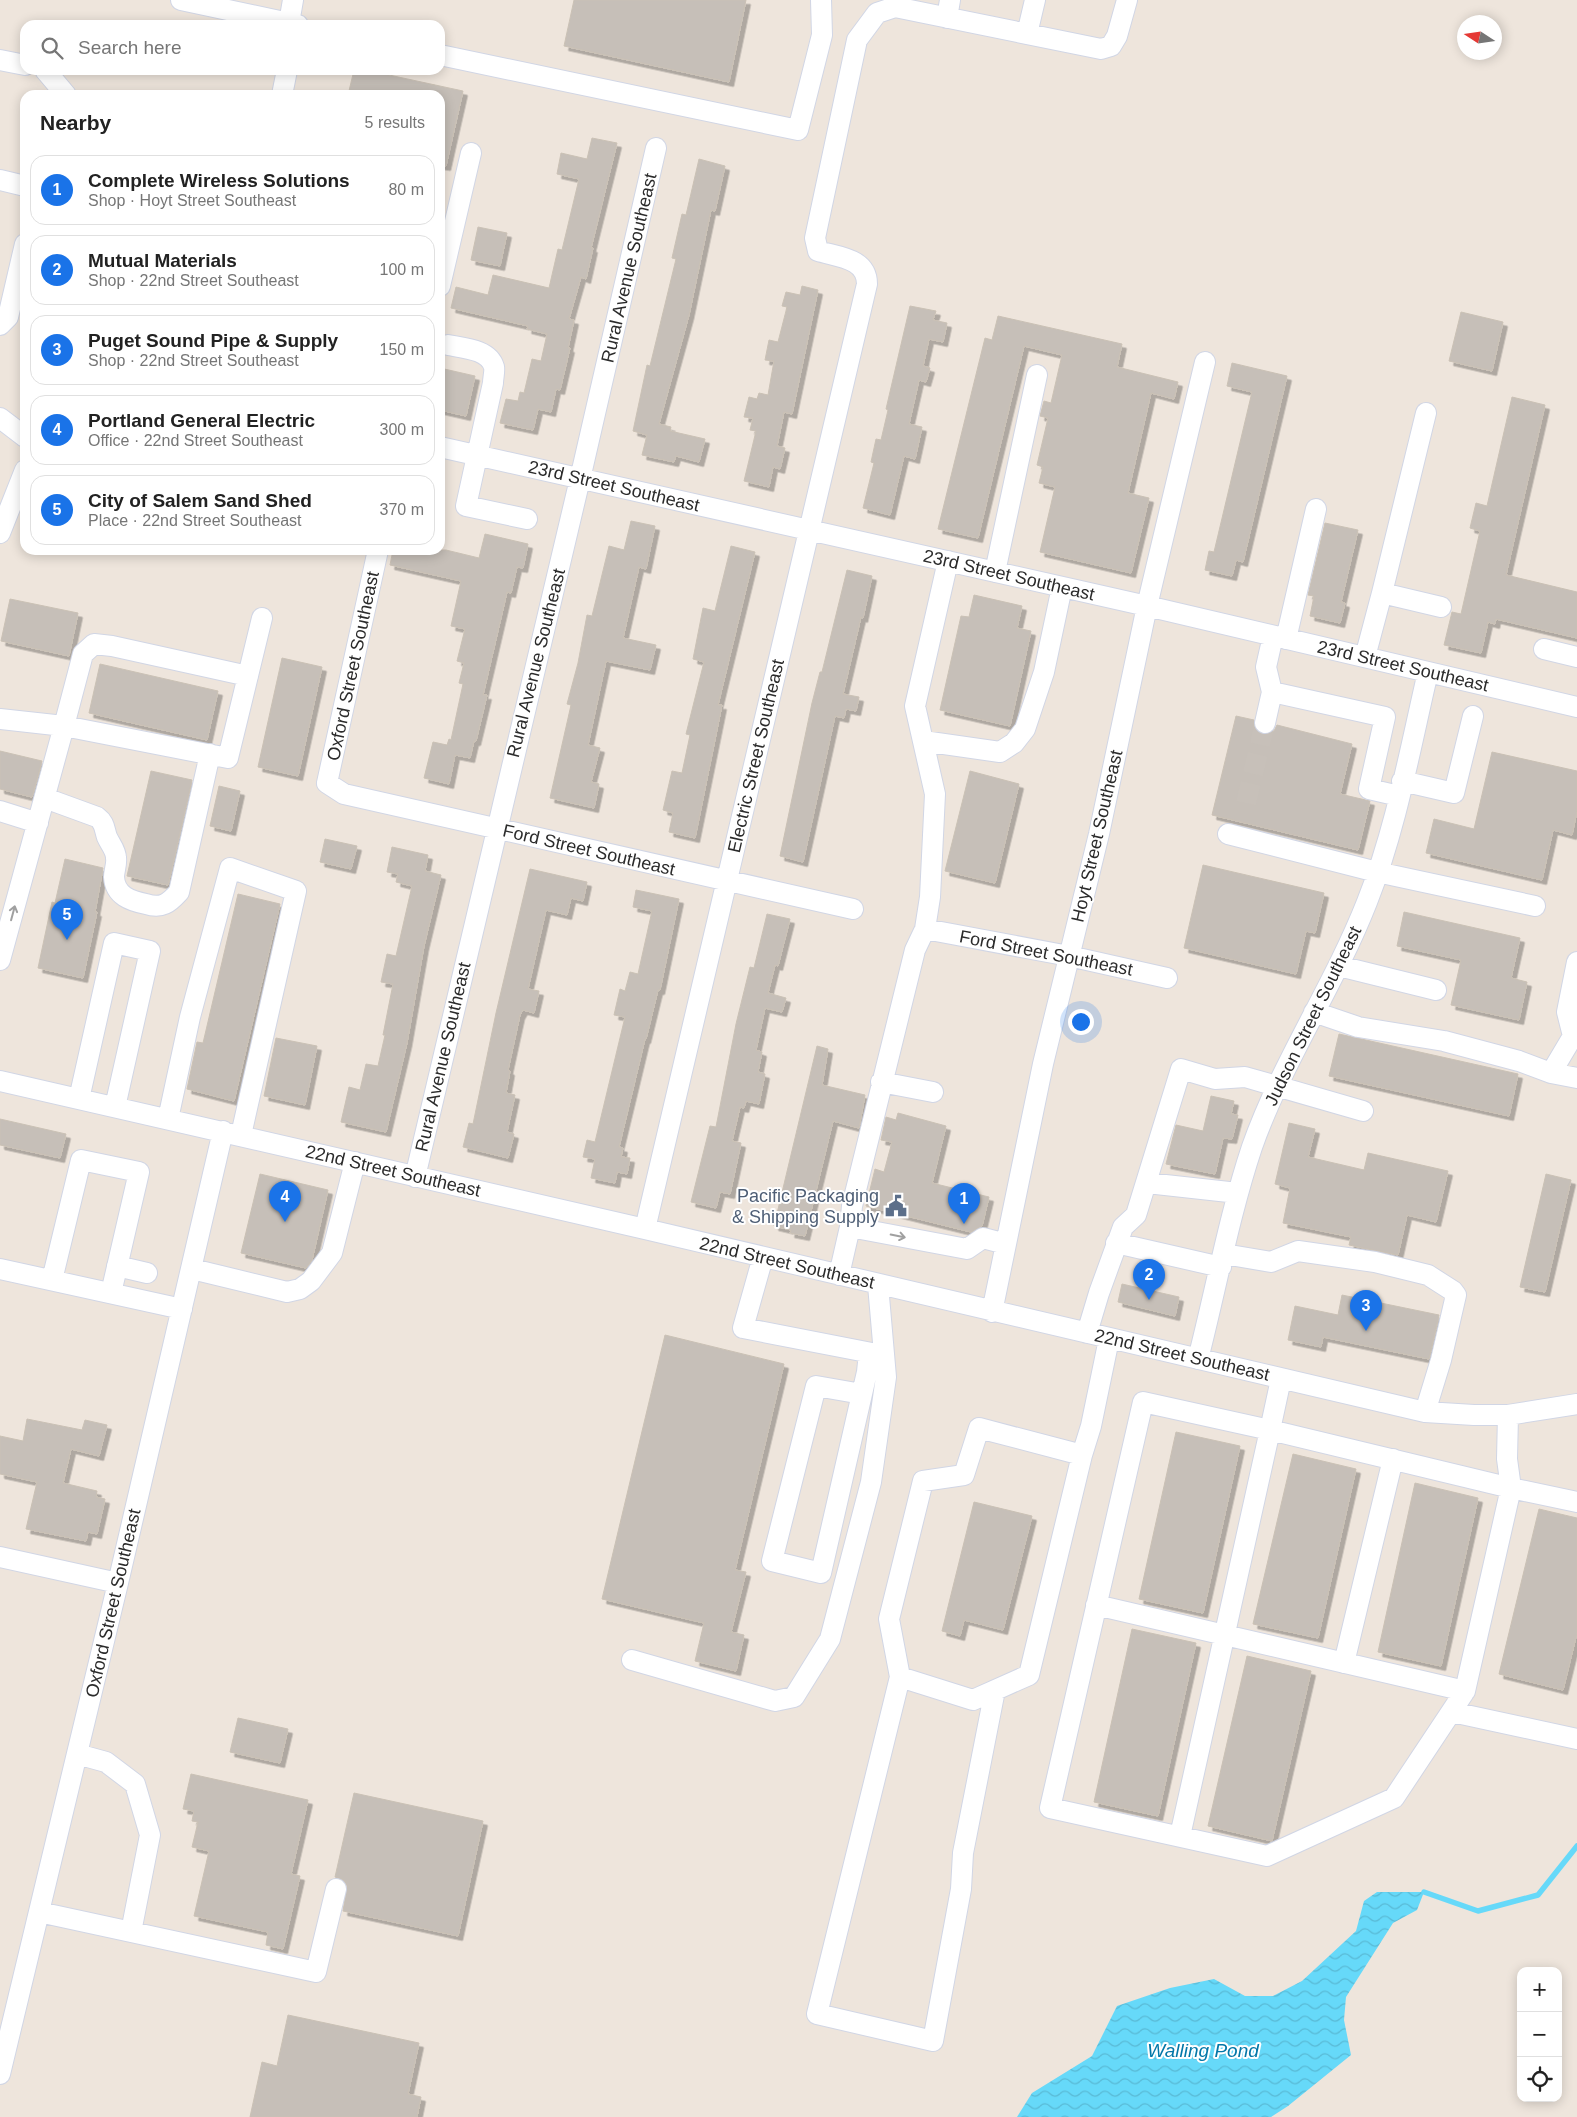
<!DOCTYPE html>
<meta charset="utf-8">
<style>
body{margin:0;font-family:Helvetica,sans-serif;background:#f6f6f6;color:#222}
.controls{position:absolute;right:15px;bottom:15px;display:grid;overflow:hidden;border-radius:10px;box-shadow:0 2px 12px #0003}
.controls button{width:45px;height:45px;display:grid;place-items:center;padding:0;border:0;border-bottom:1px solid #e0e0e0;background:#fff;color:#222;font:25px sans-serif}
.compass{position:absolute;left:1457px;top:15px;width:45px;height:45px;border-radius:50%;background:#fff;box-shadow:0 2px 12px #0003;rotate:282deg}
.you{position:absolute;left:1080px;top:1021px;width:18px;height:18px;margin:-12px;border:4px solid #fff;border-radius:50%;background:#1a73e8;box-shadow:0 0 0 8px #1a73e833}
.badge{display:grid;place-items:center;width:32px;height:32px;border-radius:50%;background:#1a73e8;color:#fff;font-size:16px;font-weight:700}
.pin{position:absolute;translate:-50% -41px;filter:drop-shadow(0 1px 2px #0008)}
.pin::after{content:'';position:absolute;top:26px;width:18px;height:15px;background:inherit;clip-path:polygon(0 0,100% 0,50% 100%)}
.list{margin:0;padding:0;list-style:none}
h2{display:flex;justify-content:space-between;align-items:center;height:65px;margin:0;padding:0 20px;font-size:21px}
h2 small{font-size:16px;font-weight:400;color:#767676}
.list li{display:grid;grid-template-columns:32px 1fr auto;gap:15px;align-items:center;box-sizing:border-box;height:70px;margin:0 10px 10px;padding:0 10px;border:1px solid #e0e0e0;border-radius:15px}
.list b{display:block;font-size:19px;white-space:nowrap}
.list p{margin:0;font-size:16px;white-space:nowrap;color:#767676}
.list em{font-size:16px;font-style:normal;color:#767676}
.icon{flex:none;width:28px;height:28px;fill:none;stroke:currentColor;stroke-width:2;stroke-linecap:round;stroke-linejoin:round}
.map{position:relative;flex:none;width:1577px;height:2117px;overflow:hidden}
.search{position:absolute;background:#fff;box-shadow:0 2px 12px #0003;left:20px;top:20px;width:425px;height:55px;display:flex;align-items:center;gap:12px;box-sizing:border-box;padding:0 18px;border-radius:15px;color:#767676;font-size:19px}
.panel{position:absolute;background:#fff;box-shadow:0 2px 12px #0003;left:20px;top:90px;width:425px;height:465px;border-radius:15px}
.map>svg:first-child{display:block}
.water{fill:url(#water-waves)}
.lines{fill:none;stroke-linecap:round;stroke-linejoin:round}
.stream{stroke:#66d9f9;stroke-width:5.5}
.building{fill:#c6bfb8;stroke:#cac1b5;filter:url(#shadow)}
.minor-tunnel{stroke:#c7c0b9;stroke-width:20;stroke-dasharray:20 10;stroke-linecap:butt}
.minor-casing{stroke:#d1d6e5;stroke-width:22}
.minor{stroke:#fff;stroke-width:20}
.oneway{stroke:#a0a0a0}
.labels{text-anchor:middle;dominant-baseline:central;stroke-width:4;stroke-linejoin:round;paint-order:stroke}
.street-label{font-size:18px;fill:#2b2b2b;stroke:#fff}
.service-label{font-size:18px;fill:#4e5e75;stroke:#fff;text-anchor:end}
.water-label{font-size:19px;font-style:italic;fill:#0277a8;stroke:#fff}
</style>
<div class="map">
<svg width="1577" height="2117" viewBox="0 0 1577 2117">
<defs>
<pattern id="water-waves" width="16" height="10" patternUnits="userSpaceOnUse" patternTransform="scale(1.25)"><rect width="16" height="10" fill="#66d9f9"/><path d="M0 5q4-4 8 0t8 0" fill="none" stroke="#59bad6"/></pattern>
<filter id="shadow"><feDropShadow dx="4.5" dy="4.5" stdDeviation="0" flood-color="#0004"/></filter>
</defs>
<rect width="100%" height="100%" fill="#eee5dc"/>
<path class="water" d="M1377 1892H1424L1417 1910 1393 1923 1346 1997 1344 2020 1351 2055 1288 2106 1271 2117H1017L1032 2093 1092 2056 1117 2006 1170 1988 1214 1979 1245 1996H1273L1302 1981 1356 1931 1364 1901Z"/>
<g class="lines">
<path class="stream" d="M1424 1892 1478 1911 1538 1895 1577 1846"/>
</g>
<path class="building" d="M574 0H746L729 82 564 46Z
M354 70H366L463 91 446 166 440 165V95H348Z
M592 138 617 143 591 248H593L586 279 581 277 569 319 574 320 568 348H570L560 390 556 389 551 412 538 409 533 430 500 423 506 399 518 401 520 392 524 393 532 359 541 361 547 334 527 329 528 326 451 308 456 287 488 295 493 275 549 288 558 249 562 250 579 179 557 174 561 153 587 159Z
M699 159 725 166 715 211 711 210 689 315 659 424 671 427 670 431 705 439 699 462 676 456 674 462 642 455 647 435 633 431 647 365 650 366 676 259 672 258 682 214 686 215Z
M478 227 507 233 500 266 471 260Z
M802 286 818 290 792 414 784 412 777 446 785 448 780 469 773 467 769 487 744 481 756 431 750 430 753 418 744 417 749 397 757 399 759 393 768 395 774 361 765 360 769 340 778 342 787 307 782 306 786 292 800 295Z
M910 306 936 311 933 320 947 323 943 342 929 339 923 366 930 368 926 382 919 380 909 424 922 427 915 459 904 456 890 515 863 508 874 463 871 462 876 439 881 440 888 410 886 409Z
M1461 312 1503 322 1492 371 1449 361Z
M998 316 1122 344 1117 367 1178 382 1174 399 1151 393 1128 493 1149 498 1131 573 1040 552 1055 487 1039 483 1043 467 1037 465 1048 418 1040 416 1044 401 1051 403 1062 355 1024 346 978 538 938 529 985 338 992 340Z
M1232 363 1287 376 1243 562 1236 560 1232 576 1205 570 1209 551 1214 552 1252 392 1227 386Z
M440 368 475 376 466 416 440 410Z
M1512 397 1545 405 1506 575 1577 592V638L1496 619 1495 624 1488 622 1481 653 1444 645 1452 612 1461 614 1480 531 1470 528 1476 503 1487 506Z
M631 521 655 526 646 569 639 567 623 638 656 645 650 670 606 661 588 745 600 748 591 782 599 784 594 808 550 798 571 705 567 704 578 663 587 615 592 616 609 546 624 550Z
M1325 523 1358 530 1341 602 1345 603 1340 623 1310 616 1314 596 1308 595Z
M485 534 528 544 523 568 517 567 511 593 507 592 483 695H487L476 741H474L470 758 455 755 449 784 424 778 433 742 447 745 449 739 451 740 463 684 459 683 464 663 457 661 465 629 451 626 461 581 390 565 393 550H446L479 558Z
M731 546 755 552 718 705H722L695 838 669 832 673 813 663 810 672 771 682 773 690 735 686 734 704 662 693 659 703 608 715 611Z
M847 570 872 576 863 618 861 617 843 694 859 697 856 711 846 709 844 718 835 716 803 862 780 856 812 703 820 672H822Z
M974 595 1022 606 1017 628 1031 631 1010 726 940 710 961 616 969 617Z
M10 599 78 613 69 656 1 641Z
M282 658 322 667 298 776 258 767Z
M100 664 218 691 207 740 89 713Z
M1236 716 1254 720V727L1262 734H1269L1274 731 1277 725 1352 744 1340 794 1370 801 1358 850 1212 815Z
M0 751 42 761 32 797 0 789Z
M1492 752 1577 771V811L1572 835 1553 830 1542 880 1426 853 1434 819 1474 829Z
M151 771 192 780 168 885 127 876Z
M970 771 1019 784 995 883 945 871Z
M219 786 240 791 231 831 210 826Z
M325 839 357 846 351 869 320 862Z
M392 847 428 855 425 871 441 875 424 946 407 1043 386 1132 341 1122 349 1087 360 1090 366 1064 378 1066 385 1035H383L393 984 381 982 387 954 396 956 412 886 396 882 398 874 387 872Z
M65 859 103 868 95 912H97L83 978 38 968 52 902 55 903Z
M1203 865 1324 893 1315 933 1306 931 1296 974 1184 948Z
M530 869 587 882 583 901 571 898 567 915 546 910 528 989 539 991 534 1013 523 1010 520 1015 508 1070 510 1071 506 1093 515 1095 507 1132 514 1134 508 1158 463 1147 469 1123 473 1124 496 1013Z
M636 890 679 899 660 990H658L646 1039H645L619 1147 623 1148 621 1157 630 1158 627 1174 617 1172 615 1183 591 1178 595 1159 583 1157 587 1140 595 1142 625 1017 614 1015 620 989 625 991 630 972 638 974 652 911 633 907Z
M238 894 280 904 234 1101 187 1089 197 1042 203 1043Z
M1404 912 1520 938 1511 978 1527 982 1519 1020 1451 1005 1461 960 1397 946Z
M767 914 790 919 778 966 775 965 768 993 786 998 782 1012 765 1008 756 1050 762 1052 758 1072 765 1074 759 1104 746 1101 744 1108 740 1107 732 1141 741 1143 730 1194 720 1192 716 1208 691 1202 710 1126 716 1127 736 1024 750 967 754 968Z
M1339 1034 1518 1074 1509 1116 1329 1076Z
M276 1038 317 1046 305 1105 264 1096Z
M817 1046 828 1049 822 1085 865 1095 859 1128 833 1121 805 1236 790 1233 791 1230 774 1226Z
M1211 1096 1234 1101 1231 1114 1238 1115 1232 1139 1223 1138 1215 1174 1166 1164 1176 1125 1203 1131Z
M898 1113 946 1126 932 1183 989 1197 982 1226 971 1232 866 1206 875 1169 884 1172 892 1142 881 1140 886 1117 896 1120Z
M0 1119 66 1134 60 1158 0 1145Z
M1289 1123 1315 1129 1308 1157 1364 1170 1368 1153 1448 1171 1436 1222 1407 1215 1398 1255 1349 1245 1351 1237 1283 1223 1290 1188 1275 1184Z
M260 1174 328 1190 312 1260 306 1268 241 1253Z
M1546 1174 1571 1180 1545 1292 1520 1287Z
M1122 1284 1179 1297 1175 1316 1118 1302Z
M1342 1295 1439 1315 1429 1359 1323 1337 1321 1347 1288 1340 1295 1306 1338 1315Z
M665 1335 784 1364 735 1570 746 1572 731 1632 744 1635 736 1671 695 1661 704 1623 602 1599Z
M27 1419 82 1430 85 1420 107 1425 99 1456 71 1449 63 1483 97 1491 96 1497 105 1499 97 1534 88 1532 86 1541 26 1529 37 1482 0 1474V1436L23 1441Z
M1176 1432 1240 1446 1203 1613 1139 1599Z
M1293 1454 1356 1469 1318 1638 1253 1624Z
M1415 1483 1478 1498 1441 1666 1378 1652Z
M974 1502 1032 1516 1003 1630 964 1620 960 1636 942 1631Z
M1539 1509 1577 1518V1633L1563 1690 1499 1674Z
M1132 1629 1196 1643 1158 1816 1094 1802Z
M1247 1656 1311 1671 1272 1841 1208 1826Z
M238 1718 288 1729 280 1763 230 1752Z
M191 1774 308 1800 291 1874 300 1876 283 1949 266 1945 268 1932 194 1916 209 1851 192 1847 198 1822 192 1821 194 1811 183 1809Z
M354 1793 483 1821 458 1936 343 1911 347 1886 344 1880 335 1877Z
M288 2015 419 2043 408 2094 421 2097 417 2117H250L262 2062 277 2066Z"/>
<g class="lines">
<path class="minor-tunnel" d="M1246 803 1265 723"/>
<g class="minor-casing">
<path id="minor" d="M181 0 289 23V25
M293 0 289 23 298 25
M947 18 950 0
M1027 34 1035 0
M440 55 798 130 822 35 821 0
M0 60 25 65
M45 70 66 95
M282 95 287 70
M0 180 25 186
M440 286 471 153
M0 325 8 317 25 244
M448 345C463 348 489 349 494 367 495 371 493 378 493 383L466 506 527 519
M0 418 25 437
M440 447 1147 606 1577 707
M0 533 25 470
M378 550 327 783 344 794 853 909
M995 572 1037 375
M1382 593 1426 413
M1286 639 1316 509
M1544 649 1577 657
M1365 657 1382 593 1441 607
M1272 692 1266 667 1273 636
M0 719 64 726 83 654 94 644 112 646 248 676
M1265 723 1272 692 1385 717 1369 789 1399 796
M923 741 1000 752 1014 743 1025 729 1044 672 1062 587
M1402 781 1454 793 1473 716
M45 798 97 817C105 823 104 828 107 837 110 844 116 850 116 858 117 864 114 871 114 877 115 896 131 901 146 904 162 909 169 903 179 892L210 754
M0 811 38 823
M1228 834 1377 872 1535 906
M925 929 1069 956 1167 978
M0 960 64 726 228 758 262 618
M1339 966 1436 990
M1314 1012 1358 1027 1444 1041 1519 1061 1551 1073 1577 1078
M1551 1073 1573 1036 1567 1012 1577 962
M0 1081 645 1229 1425 1412 1474 1415H1508L1577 1404
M881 1082 933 1092
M79 1099 114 943 150 951 115 1107
M168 1119 190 1017 230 868 296 891 241 1135
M415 1177 580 479 656 148
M1147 1183 1238 1193
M850 1227 967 1249 983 1238 1006 1244
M645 1229 867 284C867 258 838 257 818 251L815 238 857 40 877 13 895 7 1101 49 1111 46 1117 36 1127 0
M1116 1243 1221 1267
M1224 1254 1271 1262 1298 1251 1375 1262 1428 1275 1453 1291 1456 1295 1441 1360 1425 1412
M763 1257 743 1328 882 1355
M117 1266 147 1273
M0 1269 182 1309
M192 1269 287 1292 300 1289 311 1281 332 1253 355 1162
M839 1275 850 1227 852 1206 915 950 925 929 930 897 935 794 915 706 948 561
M52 1280 81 1160 139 1172 111 1293
M992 1312 1043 1064 1099 834 1147 606 1205 362
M1087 1333 1099 1293 1123 1227 1136 1215 1181 1069 1215 1079 1245 1077 1363 1111
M1198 1359C1216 1289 1229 1216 1252 1147 1282 1062 1334 986 1367 902 1396 829 1410 749 1428 672
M1281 1379 1270 1430 1511 1488 1507 1459 1508 1415
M862 1394 816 1386 772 1561 821 1573 867 1372 869 1353
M1082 1455 979 1428 964 1475 923 1481 889 1619 900 1677 973 1700 1029 1675 1082 1455 1091 1426 1109 1339
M0 1557 118 1583
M1096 1605 1465 1691
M632 1660 775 1701 794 1697 830 1639 871 1482 886 1377 878 1285
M1344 1663 1393 1459
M900 1677 817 2014 933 2041 961 1889 963 1853 995 1690
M1452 1712 1577 1739
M77 1754 106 1762 135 1784 150 1835 131 1932
M1180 1836 1270 1430 1143 1402 1050 1808 1267 1856 1394 1798 1465 1691 1511 1488 1577 1502
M39 1912 316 1972 336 1889
M0 2074 118 1583 223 1131"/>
</g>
<use href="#minor" class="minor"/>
</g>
<defs><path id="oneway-shaft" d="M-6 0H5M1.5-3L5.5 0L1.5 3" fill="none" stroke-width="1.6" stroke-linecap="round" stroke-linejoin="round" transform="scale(1.25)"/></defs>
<g class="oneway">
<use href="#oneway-shaft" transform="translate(13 913) rotate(-75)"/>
<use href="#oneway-shaft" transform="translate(898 1236) rotate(11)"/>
</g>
<defs>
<g id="civic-bare" transform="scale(1.725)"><path d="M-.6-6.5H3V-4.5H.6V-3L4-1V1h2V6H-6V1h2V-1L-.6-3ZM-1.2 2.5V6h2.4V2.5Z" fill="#5c6f8a" stroke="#fff" stroke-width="2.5" paint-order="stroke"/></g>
</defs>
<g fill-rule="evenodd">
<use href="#civic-bare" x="896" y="1206"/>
</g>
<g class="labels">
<g class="street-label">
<text transform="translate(629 268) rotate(-77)">Rural Avenue Southeast</text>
<text transform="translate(614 486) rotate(13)">23rd Street Southeast</text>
<text transform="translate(1009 575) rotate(13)">23rd Street Southeast</text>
<text transform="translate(536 663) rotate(-76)">Rural Avenue Southeast</text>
<text transform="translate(353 666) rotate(-78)">Oxford Street Southeast</text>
<text transform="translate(1403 666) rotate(13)">23rd Street Southeast</text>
<text transform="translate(756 756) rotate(-77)">Electric Street Southeast</text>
<text transform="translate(1097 836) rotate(-77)">Hoyt Street Southeast</text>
<text transform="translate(589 850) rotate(13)">Ford Street Southeast</text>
<text transform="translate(1046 953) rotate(11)">Ford Street Southeast</text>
<text transform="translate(1313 1016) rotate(-64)">Judson Street Southeast</text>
<text transform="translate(443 1057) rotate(-77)">Rural Avenue Southeast</text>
<text transform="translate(393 1171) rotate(13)">22nd Street Southeast</text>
<text transform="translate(787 1263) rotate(13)">22nd Street Southeast</text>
<text transform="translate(1182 1355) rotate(13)">22nd Street Southeast</text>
<text transform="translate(113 1603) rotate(-77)">Oxford Street Southeast</text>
</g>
<g class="service-label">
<text x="879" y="1196">Pacific Packaging<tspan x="879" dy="21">&amp; Shipping Supply</tspan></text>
</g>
<g class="water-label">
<text x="1203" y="2050">Walling Pond</text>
</g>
</g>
</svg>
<div class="controls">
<button>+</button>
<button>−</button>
<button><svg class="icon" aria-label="locate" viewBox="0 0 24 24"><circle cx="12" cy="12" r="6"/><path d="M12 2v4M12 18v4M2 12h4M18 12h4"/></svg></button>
</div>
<svg class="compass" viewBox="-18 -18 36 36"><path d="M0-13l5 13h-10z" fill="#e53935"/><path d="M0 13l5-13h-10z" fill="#767676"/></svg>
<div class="you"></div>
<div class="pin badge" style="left:964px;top:1224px">1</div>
<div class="pin badge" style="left:1149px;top:1300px">2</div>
<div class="pin badge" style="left:1366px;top:1331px">3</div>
<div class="pin badge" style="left:285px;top:1222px">4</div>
<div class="pin badge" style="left:67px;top:940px">5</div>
<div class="search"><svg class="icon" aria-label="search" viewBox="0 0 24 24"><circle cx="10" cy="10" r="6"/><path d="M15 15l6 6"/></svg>Search here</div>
<section class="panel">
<h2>Nearby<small>5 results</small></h2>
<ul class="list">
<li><span class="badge">1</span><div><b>Complete Wireless Solutions</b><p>Shop · Hoyt Street Southeast</p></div><em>80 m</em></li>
<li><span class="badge">2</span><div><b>Mutual Materials</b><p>Shop · 22nd Street Southeast</p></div><em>100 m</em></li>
<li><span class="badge">3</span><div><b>Puget Sound Pipe &amp; Supply</b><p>Shop · 22nd Street Southeast</p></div><em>150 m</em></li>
<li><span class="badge">4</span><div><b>Portland General Electric</b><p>Office · 22nd Street Southeast</p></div><em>300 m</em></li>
<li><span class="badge">5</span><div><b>City of Salem Sand Shed</b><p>Place · 22nd Street Southeast</p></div><em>370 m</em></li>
</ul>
</section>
</div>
